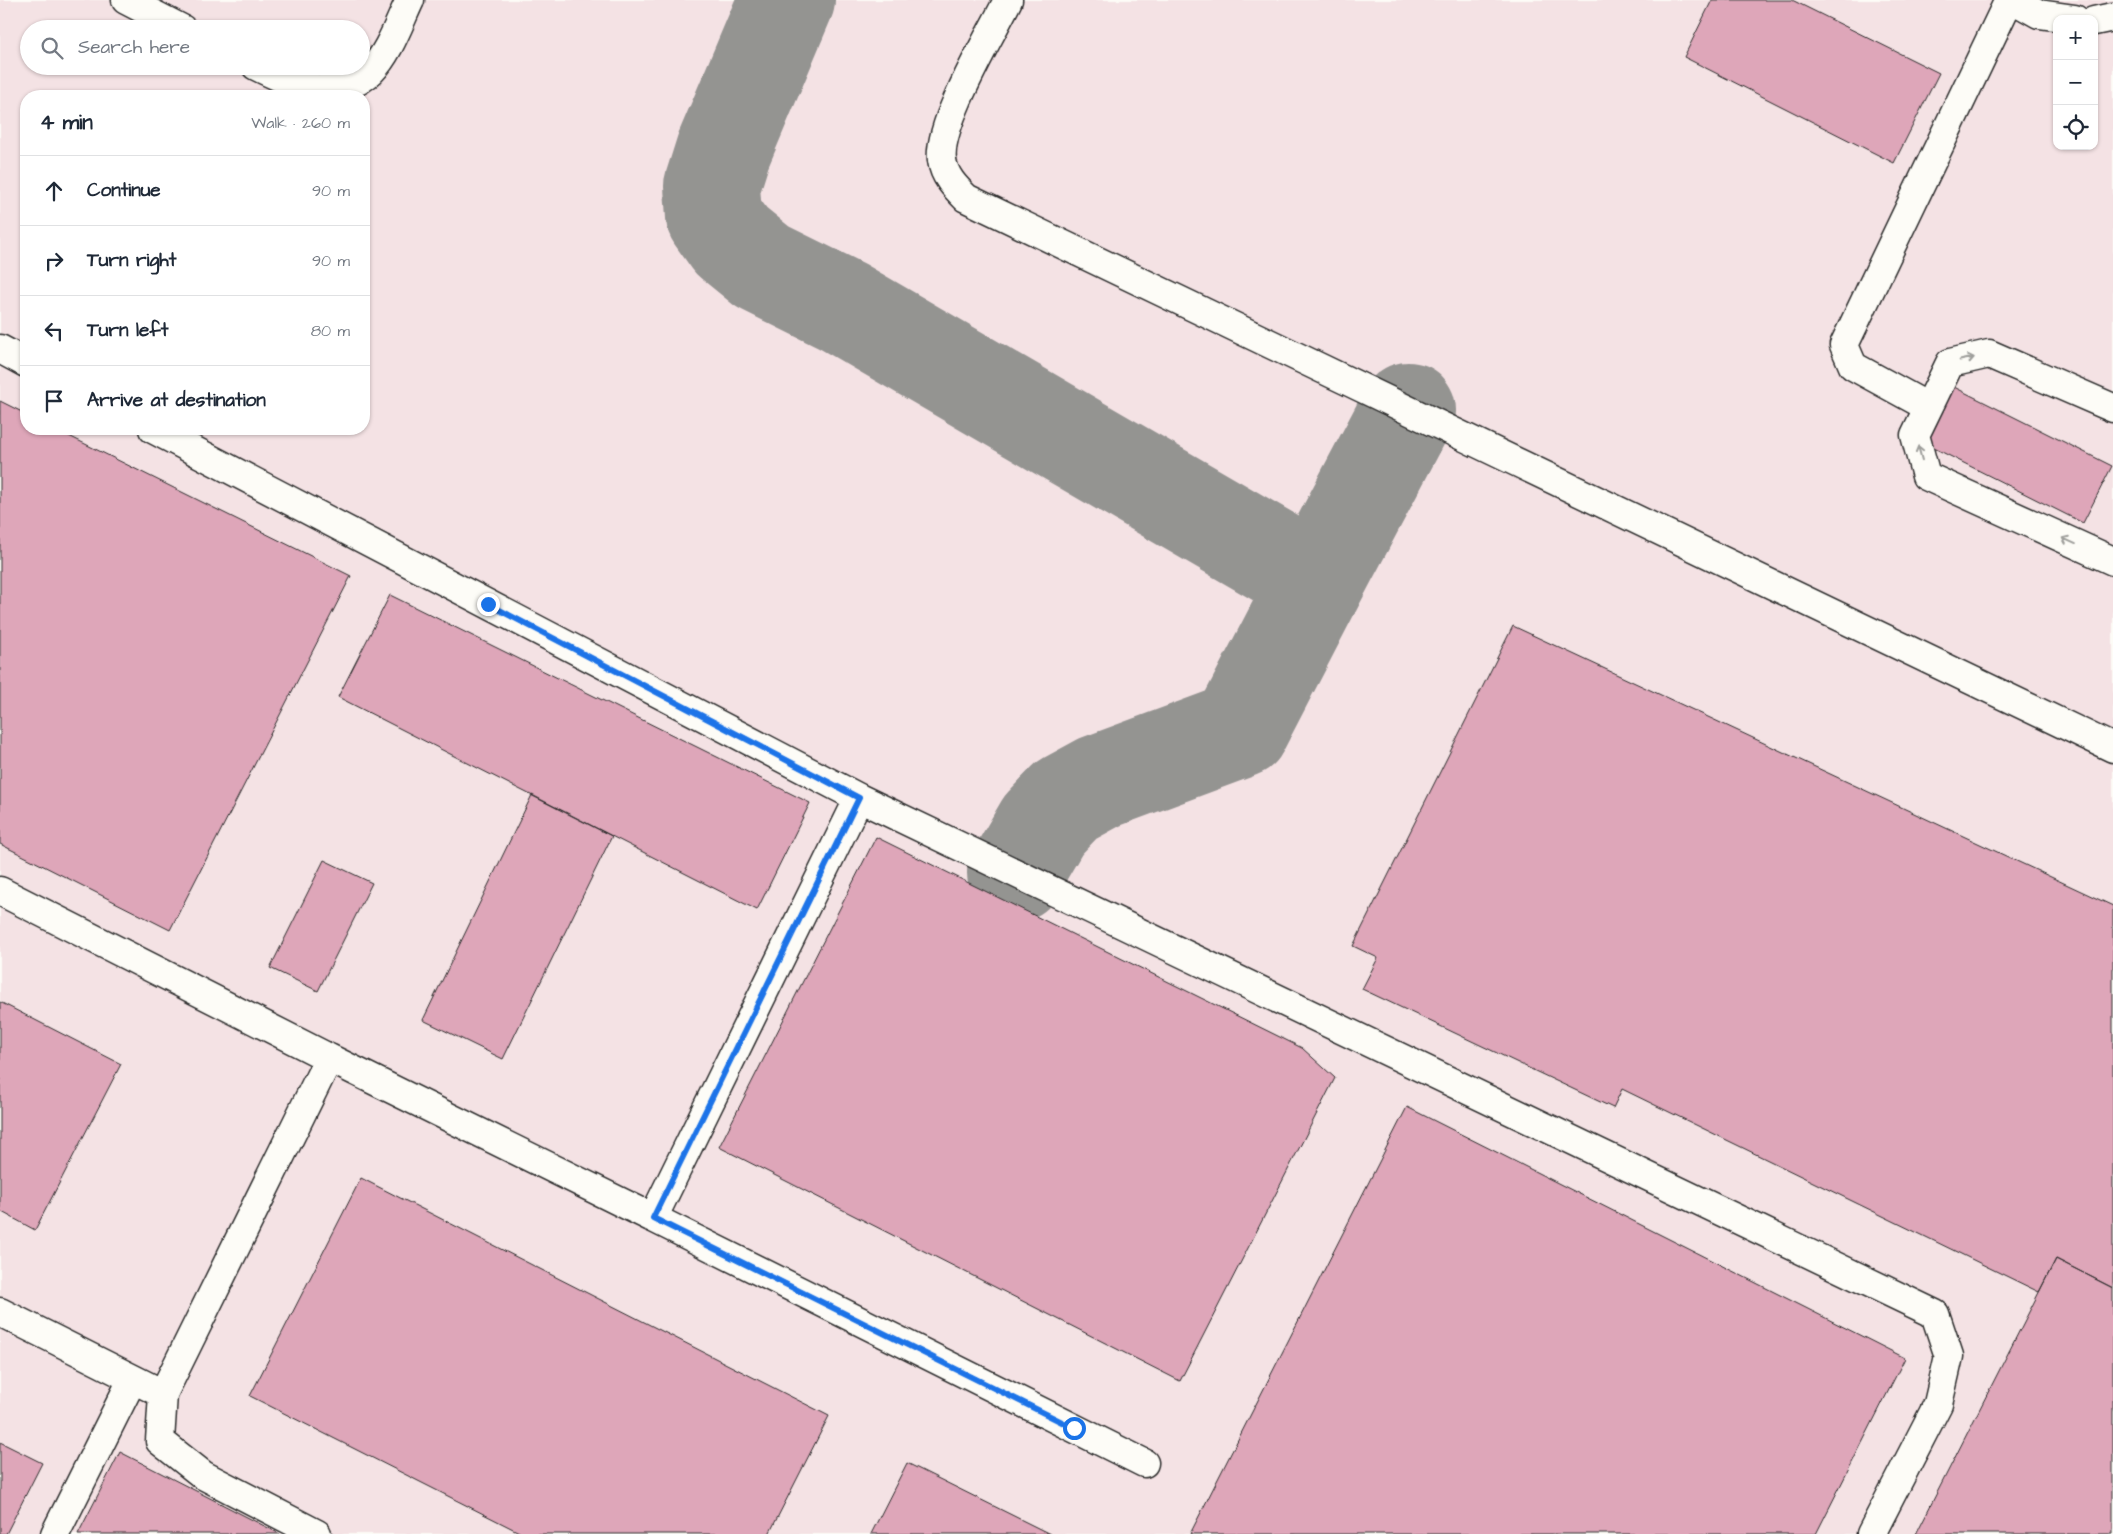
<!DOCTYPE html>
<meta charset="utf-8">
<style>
body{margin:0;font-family:"Architects Daughter",sans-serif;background:#f6f6f7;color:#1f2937}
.controls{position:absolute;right:15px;top:15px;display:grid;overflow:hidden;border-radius:10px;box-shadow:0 1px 4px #0004}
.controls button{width:45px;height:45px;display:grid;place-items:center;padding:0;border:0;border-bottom:1px solid #e0e1e3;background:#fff;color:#1f2937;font:25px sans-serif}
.stop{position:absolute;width:15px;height:15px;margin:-11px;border:4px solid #1a73e8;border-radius:50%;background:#fff}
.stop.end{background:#1a73e8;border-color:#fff;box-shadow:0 1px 5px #0008}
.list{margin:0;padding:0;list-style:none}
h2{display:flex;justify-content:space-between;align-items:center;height:65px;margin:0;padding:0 20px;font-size:21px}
h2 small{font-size:16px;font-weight:400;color:#747a83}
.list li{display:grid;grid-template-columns:32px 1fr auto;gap:15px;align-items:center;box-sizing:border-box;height:70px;padding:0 20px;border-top:1px solid #e0e1e3}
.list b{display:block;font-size:19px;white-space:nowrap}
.list em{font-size:16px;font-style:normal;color:#747a83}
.icon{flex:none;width:28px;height:28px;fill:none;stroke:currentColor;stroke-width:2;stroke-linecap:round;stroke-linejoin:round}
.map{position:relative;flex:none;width:2113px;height:1534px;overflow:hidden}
.search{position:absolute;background:#fff;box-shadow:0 1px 4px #0004;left:20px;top:20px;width:350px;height:55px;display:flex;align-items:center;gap:12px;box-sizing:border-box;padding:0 18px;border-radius:28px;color:#747a83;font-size:19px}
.panel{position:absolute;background:#fff;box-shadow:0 1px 4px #0004;left:20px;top:90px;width:350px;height:345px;border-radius:20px}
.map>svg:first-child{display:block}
.built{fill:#f4e2e4;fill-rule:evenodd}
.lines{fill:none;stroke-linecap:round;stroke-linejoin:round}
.taxiway{stroke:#949491;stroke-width:96}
.building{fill:#dea6b9;stroke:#2b2b2b}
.minor-casing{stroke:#2b2b2b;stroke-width:31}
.minor{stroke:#fdfcf7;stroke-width:28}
.oneway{stroke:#9e9e9b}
.route{stroke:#1a73e8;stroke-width:6}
</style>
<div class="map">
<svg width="2113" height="1534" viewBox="0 0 2113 1534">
<rect width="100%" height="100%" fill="#fdfcf7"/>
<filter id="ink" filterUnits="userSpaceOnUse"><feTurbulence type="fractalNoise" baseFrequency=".02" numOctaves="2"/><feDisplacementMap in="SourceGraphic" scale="10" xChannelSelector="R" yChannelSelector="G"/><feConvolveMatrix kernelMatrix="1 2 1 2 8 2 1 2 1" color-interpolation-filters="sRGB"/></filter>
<g filter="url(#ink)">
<path class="built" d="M0 0H2113V1534H0ZM2057 19H2094V146H2057ZM29 29H361V66H29ZM26 96H364V429H26Z"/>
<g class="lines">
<path class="taxiway" d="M787 0 723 151 712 186 714 217 731 241 763 267 842 306 1317 582 1408 410
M1015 873 1043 825 1067 800 1100 782 1240 730 1317 582"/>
</g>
<path class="building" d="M1712 0H1792L1939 73 1894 163 1684 57Z
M1954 387 2112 466 2083 523 1926 444Z
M0 401 26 414V429H55L351 576 170 930 0 844Z
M390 595 810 803 757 910 338 697Z
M1513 626 2113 906V1288L2056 1259 2039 1292 1622 1089 1613 1108 1362 989 1378 958 1353 946Z
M532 795 612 836 503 1059 423 1020Z
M876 837 1302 1048 1335 1078 1180 1381 719 1147Z
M324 860 372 883 318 991 270 968Z
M0 1002 121 1064 35 1230 0 1211Z
M1407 1107 1905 1358 1816 1534H1190Z
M361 1178 829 1416 769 1534H523L250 1396Z
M2056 1259 2113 1288V1534H1916Z
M0 1442 42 1463 6 1534H0Z
M120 1452 280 1534H78Z
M907 1463 1050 1534H871Z"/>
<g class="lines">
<g class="minor-casing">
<path id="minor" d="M126 0 182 29
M1008 0C991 35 937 124 942 160 944 176 955 187 966 198L2113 748
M2014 0 2039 14 2075 19
M2094 21 2113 17
M256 66C292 84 336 104 371 71 389 53 399 23 410 0
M0 349 26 363
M1928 407 1853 366 1844 345 2009 0
M2113 408 1989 354 1950 363 1915 435 1926 476 2113 561
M153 429 859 798 653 1218 329 1058 163 1394
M859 798 1935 1314 1949 1356 1938 1404 1871 1534
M0 891 329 1058
M653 1218 1144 1463
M0 1312 163 1394 160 1441 203 1475 317 1534
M55 1534 132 1380"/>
</g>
<use href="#minor" class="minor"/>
</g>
<defs><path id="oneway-shaft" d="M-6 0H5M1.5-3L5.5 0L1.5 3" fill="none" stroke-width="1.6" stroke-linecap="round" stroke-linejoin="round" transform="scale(1.25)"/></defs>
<g class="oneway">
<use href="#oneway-shaft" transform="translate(1967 359) rotate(-12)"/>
<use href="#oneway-shaft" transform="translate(1920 453) rotate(-105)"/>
<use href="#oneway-shaft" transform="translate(2069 541) rotate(-156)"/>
</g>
</g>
<g class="lines" filter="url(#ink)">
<path class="route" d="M488 604 859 798 653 1218 1074 1428"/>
</g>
</svg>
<div class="controls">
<button>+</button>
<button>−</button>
<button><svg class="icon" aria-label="locate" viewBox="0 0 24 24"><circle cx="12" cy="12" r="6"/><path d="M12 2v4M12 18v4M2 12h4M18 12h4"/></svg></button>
</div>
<div class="stop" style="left:1074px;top:1428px"></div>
<div class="stop end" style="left:488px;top:604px"></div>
<div class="search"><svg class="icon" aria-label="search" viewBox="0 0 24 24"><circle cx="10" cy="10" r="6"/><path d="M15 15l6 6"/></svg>Search here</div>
<section class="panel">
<h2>4 min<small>Walk · 260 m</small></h2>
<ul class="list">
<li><svg class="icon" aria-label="ahead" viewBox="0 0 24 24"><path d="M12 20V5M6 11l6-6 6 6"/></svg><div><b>Continue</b></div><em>90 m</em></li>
<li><svg class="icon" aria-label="right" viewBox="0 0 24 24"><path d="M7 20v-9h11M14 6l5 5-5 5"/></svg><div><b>Turn right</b></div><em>90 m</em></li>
<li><svg class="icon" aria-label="left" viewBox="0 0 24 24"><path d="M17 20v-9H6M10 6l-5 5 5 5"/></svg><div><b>Turn left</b></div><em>80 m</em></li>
<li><svg class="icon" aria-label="arrive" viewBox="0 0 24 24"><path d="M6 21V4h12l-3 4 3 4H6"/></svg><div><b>Arrive at destination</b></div></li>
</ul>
</section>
</div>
